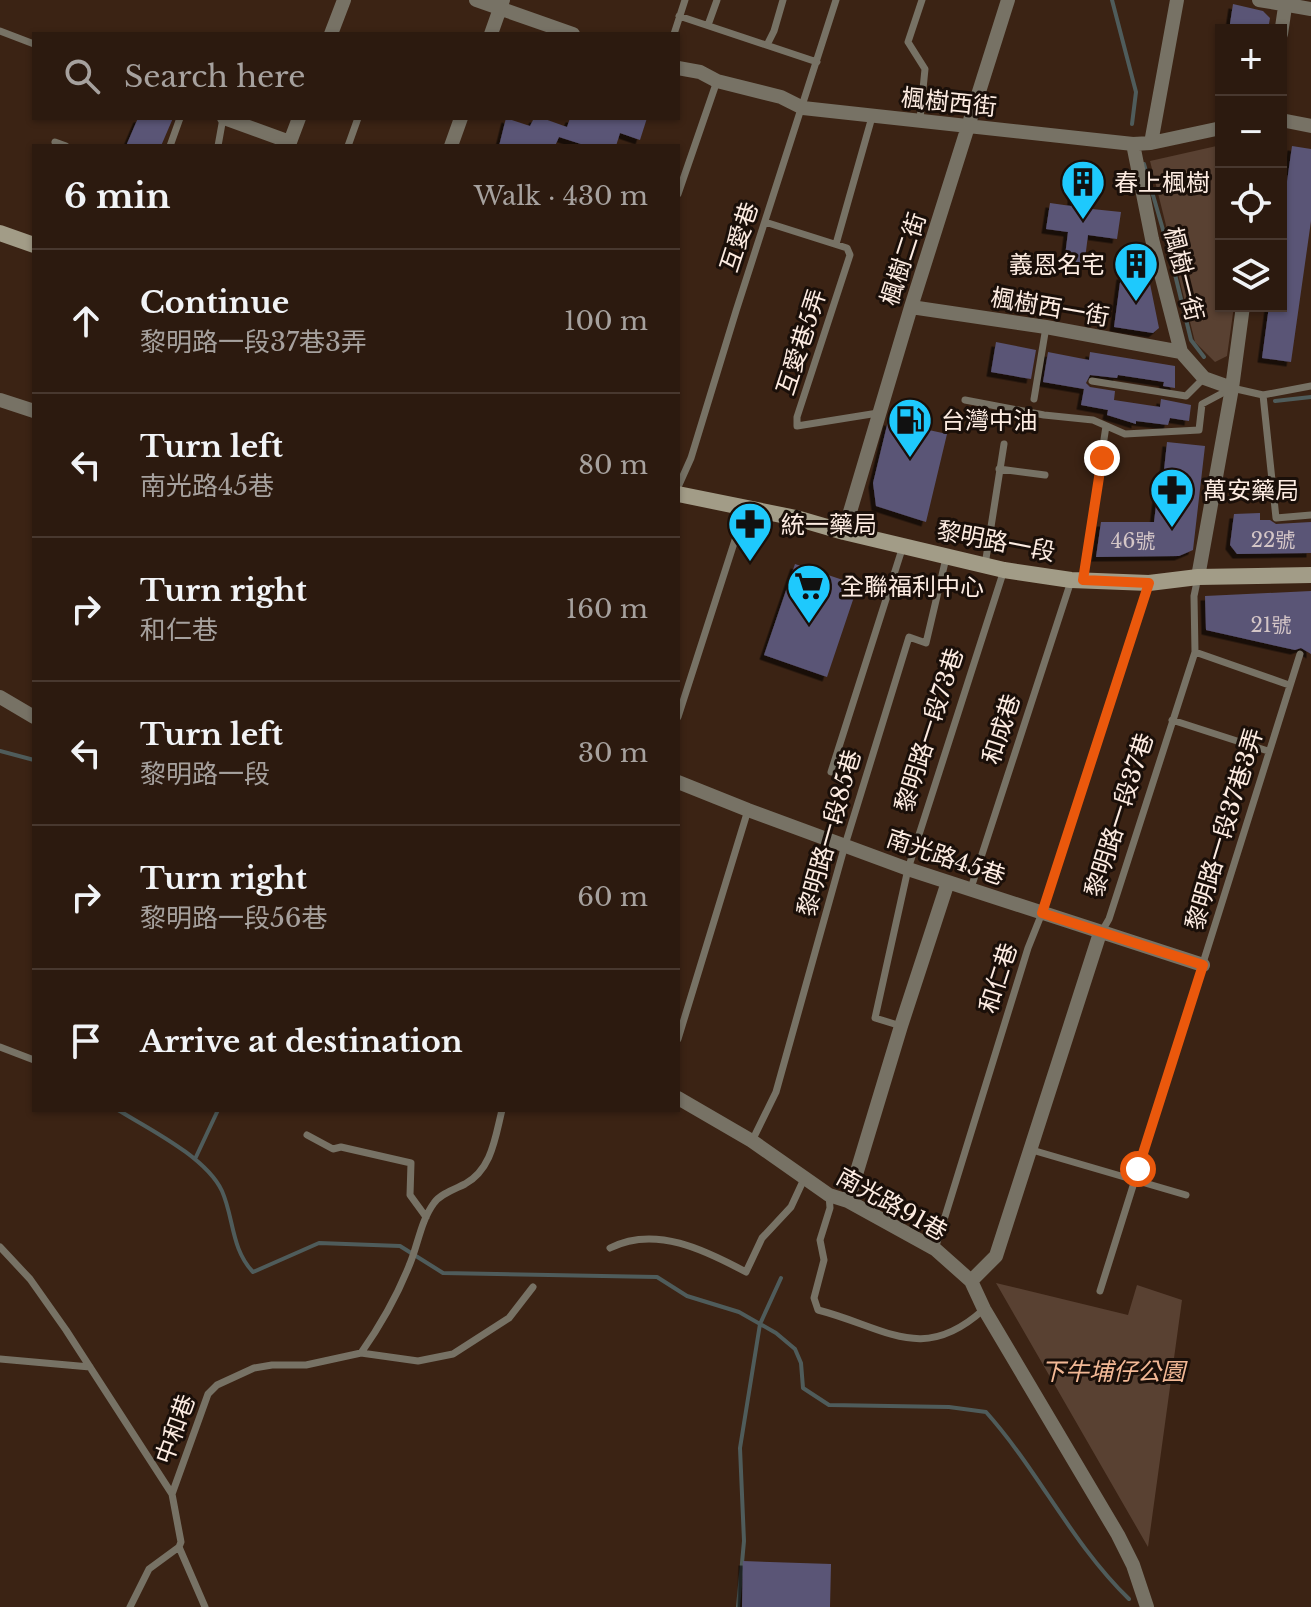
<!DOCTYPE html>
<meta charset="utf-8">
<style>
body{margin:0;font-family:"Libre Baskerville","Noto Sans TC",serif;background:#38271d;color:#f1f3f6}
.controls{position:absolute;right:24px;top:24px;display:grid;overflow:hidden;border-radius:0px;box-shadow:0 2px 6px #0004}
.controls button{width:72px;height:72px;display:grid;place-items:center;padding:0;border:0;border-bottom:2px solid #48382f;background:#2c1a0f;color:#f1f3f6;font:40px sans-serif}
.stop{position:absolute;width:24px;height:24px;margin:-18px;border:6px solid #ea580c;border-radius:50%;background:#fff}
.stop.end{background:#ea580c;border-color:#fff;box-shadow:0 2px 8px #0008}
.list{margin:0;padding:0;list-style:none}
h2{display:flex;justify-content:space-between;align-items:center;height:104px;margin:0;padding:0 32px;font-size:34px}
h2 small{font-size:26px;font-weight:400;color:#a6a19e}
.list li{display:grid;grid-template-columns:52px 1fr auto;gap:24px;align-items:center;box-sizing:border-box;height:144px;padding:0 32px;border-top:2px solid #48382f}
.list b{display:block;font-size:30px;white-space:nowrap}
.list p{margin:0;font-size:26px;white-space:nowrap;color:#a6a19e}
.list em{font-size:26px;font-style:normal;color:#a6a19e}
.icon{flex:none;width:44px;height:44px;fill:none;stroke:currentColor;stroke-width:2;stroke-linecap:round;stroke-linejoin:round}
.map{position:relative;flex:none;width:1311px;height:1607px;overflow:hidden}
.search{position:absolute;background:#2c1a0f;box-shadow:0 2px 6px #0004;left:32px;top:32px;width:648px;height:88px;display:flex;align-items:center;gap:20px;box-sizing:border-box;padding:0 28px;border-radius:0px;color:#a6a19e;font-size:30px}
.panel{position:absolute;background:#2c1a0f;box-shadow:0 2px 6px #0004;left:32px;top:144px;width:648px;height:968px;border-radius:0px}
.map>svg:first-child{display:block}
.green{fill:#594132}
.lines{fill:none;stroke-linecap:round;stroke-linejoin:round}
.stream{stroke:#4f5c5b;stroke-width:4}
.building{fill:#5a5576;filter:url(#shadow)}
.service{stroke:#777265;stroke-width:7}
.minor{stroke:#777265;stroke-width:14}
.secondary{stroke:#a29c87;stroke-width:16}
.route{stroke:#ea580c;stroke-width:10}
.labels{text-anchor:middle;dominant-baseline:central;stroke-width:6;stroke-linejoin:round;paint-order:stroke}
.number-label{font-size:20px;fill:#d4c6c7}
.street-label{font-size:24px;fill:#fdece2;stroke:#1a0f09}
.poi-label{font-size:24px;fill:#fdece2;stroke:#1a0f09;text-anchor:start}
.park-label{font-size:24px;font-style:italic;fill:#f2b895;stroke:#1a0f09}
</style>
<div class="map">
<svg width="1311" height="1607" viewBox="0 0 1311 1607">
<defs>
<filter id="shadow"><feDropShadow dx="-4.5" dy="4.5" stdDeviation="0" flood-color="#0009"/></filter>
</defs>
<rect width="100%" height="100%" fill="#3b2314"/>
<path class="green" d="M1221 145V306H1234L1227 356 1215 362 1195 342 1150 161Z
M996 1283 1128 1315 1137 1285 1182 1300 1148 1547Z"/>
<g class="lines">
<path class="stream" d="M1112 0 1136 92 1132 124
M1144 164 1170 254 1191 340 1204 357
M1275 401 1311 397
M0 751 34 760
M118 1110C149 1129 206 1157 222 1191 234 1218 231 1249 253 1272L319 1243 400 1246 443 1273 657 1277 687 1296 739 1312 776 1333 795 1349 801 1363 803 1388 829 1405 949 1407 986 1412C1038 1470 1072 1544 1129 1599
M195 1159 218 1110
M738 1607 744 1541 740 1448 760 1324 781 1278"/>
</g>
<path class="building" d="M1233 4 1263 11 1270 18 1268 30H1229Z
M138 118H173L161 146H126Z
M506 118 530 126 534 118H542L567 127 570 118H647L640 140 620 133 616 146H587L559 137 555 146H499Z
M1292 146 1311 149V221L1291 362 1262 358 1269 306H1281V224Z
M1075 175 1096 178 1092 209 1121 212 1117 239 1088 235 1084 267 1064 264 1068 232 1046 229 1050 203 1071 206Z
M1121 275 1149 279 1159 328 1153 333 1114 327Z
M996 342 1036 350 1031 379 991 372Z
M1048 352 1089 360 1090 352 1175 366V388L1163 386 1164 382 1118 375 1117 378 1090 375 1086 383 1090 387 1115 391 1114 400 1160 407 1161 399 1191 405 1189 421 1170 418 1168 425 1136 421V424L1107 415 1108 410 1081 405 1084 389 1043 382Z
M888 421 947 434 926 522 876 506 873 483Z
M1167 442 1205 446 1193 550 1179 556 1096 557 1101 522H1154L1158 489H1162Z
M1260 513V520H1270L1276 524 1311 522V553L1237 554 1230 545 1234 514Z
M795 564 858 585 827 677 764 655Z
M1311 591V654L1301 648 1295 650 1206 630 1205 596Z
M743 1561 831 1564 830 1607H742Z"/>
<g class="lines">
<path class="service" d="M679 16 817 62
M708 25 717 0
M0 31 34 44
M674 34 685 0
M767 45 774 31 783 0
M920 119 925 69 908 42 922 0
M55 142 66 146
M170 146 180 118
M218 146 223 118
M348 146 358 118
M678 194 717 81
M765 222 847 248 850 255 797 417V426L878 413
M836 244 872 117
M1092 381 1186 396 1204 378
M1263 395 1276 518 1311 515
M1034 399 1046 327
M965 400 1044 415 1093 420 1125 434 1199 430 1202 404 1232 388 1263 395 1311 386
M999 469 1045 475
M678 487 691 458 736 311 836 0
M985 565 1004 444
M1083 578 1106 426
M1195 652 1289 685
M678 717 745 509
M1172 720 1268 751
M831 772 903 546
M971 888 1071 581
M1102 931 1109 919 1195 652 1194 596 1198 577
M901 1026 875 1018 908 869 1004 570
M678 1039 748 810
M0 1047 34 1060
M307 1135 333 1149 341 1147 411 1163 410 1195 426 1217
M752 1141 776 1092 845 845 909 637 926 643 946 558
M1032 1150 1186 1195
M829 1195 830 1208 820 1240 824 1260 814 1298 818 1310C885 1327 922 1365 983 1310
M0 1247 30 1279 66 1330 172 1494
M610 1248C655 1225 705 1250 746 1272L762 1238 791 1207 804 1179
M935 1249 1028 948 1042 913 1149 585
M1100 1291 1300 654
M361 1353 418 1361 453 1354 509 1318 533 1287
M0 1359 90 1367
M179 1547 205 1607
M130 1607 149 1569 179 1547 181 1542 172 1494 208 1394 217 1385 254 1368 272 1365H306L361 1353C380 1326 397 1296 409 1266 418 1246 420 1222 434 1203 440 1194 455 1189 465 1184 492 1169 495 1138 502 1110"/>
<path class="minor" d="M476 0 573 34
M1259 0 1311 9
M331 34 344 0
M491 34 503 0
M1281 34 1286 0
M678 68 700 72 717 81 781 97 803 108 1133 144 1151 143 1221 128
M224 118 290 142 299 118
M1281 120 1311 126
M1151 143 1177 0
M1133 144 1152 239 1181 352 1204 378 1232 388
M451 146 461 118
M911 307 1046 327 1181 352
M0 400 34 411
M844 532 911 307 1008 0
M1198 577 1232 388 1243 306
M0 697 34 717
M678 782 748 810 908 869 1203 965
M678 1098 752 1141 829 1195 848 1201 935 1249 971 1281 984 1309 1118 1535 1133 1565 1147 1607
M848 1201 901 1026 948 882
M971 1281 996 1256 1100 933"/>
<path class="secondary" d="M0 233 34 245
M678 494 796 518 844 532 1004 570 1071 580 1149 583 1198 577 1311 575"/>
</g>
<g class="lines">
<path class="route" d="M1102 458 1083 580 1149 583 1042 913 1203 965 1138 1169"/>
</g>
<defs>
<g id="building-pin" transform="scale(2.3)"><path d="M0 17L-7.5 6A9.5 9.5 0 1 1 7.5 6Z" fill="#1ec9fd" stroke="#1a0f09"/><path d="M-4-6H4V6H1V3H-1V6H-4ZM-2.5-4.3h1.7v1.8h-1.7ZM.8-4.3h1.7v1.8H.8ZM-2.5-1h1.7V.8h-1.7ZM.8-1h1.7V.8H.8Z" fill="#111"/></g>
<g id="fuel-pin" transform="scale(2.3)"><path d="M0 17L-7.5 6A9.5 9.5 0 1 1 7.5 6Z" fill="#1ec9fd" stroke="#1a0f09"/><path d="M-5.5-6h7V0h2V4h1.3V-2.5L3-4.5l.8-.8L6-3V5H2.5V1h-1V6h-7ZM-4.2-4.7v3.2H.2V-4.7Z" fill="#111"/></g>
<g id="pharmacy-pin" transform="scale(2.3)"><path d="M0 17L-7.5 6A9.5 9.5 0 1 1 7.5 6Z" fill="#1ec9fd" stroke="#1a0f09"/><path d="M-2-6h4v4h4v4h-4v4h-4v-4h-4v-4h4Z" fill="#111"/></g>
<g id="supermarket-pin" transform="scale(2.3)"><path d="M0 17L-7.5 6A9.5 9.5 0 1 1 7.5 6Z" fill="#1ec9fd" stroke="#1a0f09"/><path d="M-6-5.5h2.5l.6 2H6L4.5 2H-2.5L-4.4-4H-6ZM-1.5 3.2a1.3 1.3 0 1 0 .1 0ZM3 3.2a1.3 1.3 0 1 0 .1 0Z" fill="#111"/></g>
</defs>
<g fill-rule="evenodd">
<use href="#building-pin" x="1083" y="182"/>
<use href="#building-pin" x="1136" y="264"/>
<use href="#fuel-pin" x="910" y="420"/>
<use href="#pharmacy-pin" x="1172" y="490"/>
<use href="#pharmacy-pin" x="750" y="524"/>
<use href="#supermarket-pin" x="809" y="586"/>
</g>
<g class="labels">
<g class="number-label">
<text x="1273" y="540">22號</text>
<text x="1133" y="541">46號</text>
<text x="1271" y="625">21號</text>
</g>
<g class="street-label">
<text transform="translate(949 102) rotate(6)">楓樹西街</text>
<text transform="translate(739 237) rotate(-72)">互愛巷</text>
<text transform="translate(903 259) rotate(-72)">楓樹二街</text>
<text transform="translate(1184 274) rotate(76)">楓樹一街</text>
<text transform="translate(1050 307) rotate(10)">楓樹西一街</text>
<text transform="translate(801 342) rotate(-72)">互愛巷5弄</text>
<text transform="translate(996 541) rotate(11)">黎明路一段</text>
<text transform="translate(1001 729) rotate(-72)">和成巷</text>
<text transform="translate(929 730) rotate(-72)">黎明路一段73巷</text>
<text transform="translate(1119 815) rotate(-72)">黎明路一段37巷</text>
<text transform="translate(1224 829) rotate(-73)">黎明路一段37巷3弄</text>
<text transform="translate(829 833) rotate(-74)">黎明路一段85巷</text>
<text transform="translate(946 857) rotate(19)">南光路45巷</text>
<text transform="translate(998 978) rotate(-72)">和仁巷</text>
<text transform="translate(892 1204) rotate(29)">南光路91巷</text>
<text transform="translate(175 1429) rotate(-70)">中和巷</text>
</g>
<g class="poi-label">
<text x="1114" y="182">春上楓樹</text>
<text x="1105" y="264" text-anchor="end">義恩名宅</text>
<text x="941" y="420">台灣中油</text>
<text x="1203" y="490">萬安藥局</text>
<text x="781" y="524">統一藥局</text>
<text x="840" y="586">全聯福利中心</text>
</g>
<g class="park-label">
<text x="1113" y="1371">下牛埔仔公園</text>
</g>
</g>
</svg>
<div class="controls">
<button>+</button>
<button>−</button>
<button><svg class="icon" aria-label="locate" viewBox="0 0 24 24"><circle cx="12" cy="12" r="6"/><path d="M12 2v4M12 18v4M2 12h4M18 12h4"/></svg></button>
<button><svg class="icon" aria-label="layers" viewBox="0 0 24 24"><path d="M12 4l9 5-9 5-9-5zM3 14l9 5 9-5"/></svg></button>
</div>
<div class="stop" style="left:1138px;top:1169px"></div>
<div class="stop end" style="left:1102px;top:458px"></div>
<div class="search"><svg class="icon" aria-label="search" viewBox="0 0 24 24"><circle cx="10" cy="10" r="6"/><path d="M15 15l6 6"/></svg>Search here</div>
<section class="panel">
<h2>6 min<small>Walk · 430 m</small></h2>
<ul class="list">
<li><svg class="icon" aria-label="ahead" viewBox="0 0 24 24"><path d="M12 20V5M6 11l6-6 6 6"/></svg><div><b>Continue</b><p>黎明路一段37巷3弄</p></div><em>100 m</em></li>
<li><svg class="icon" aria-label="left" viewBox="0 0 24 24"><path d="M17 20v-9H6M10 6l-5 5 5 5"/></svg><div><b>Turn left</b><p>南光路45巷</p></div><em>80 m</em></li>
<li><svg class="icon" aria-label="right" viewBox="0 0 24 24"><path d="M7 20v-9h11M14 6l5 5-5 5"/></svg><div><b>Turn right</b><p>和仁巷</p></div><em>160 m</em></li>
<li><svg class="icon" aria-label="left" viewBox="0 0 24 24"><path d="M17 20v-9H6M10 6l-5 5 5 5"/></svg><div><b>Turn left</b><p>黎明路一段</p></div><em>30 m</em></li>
<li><svg class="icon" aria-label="right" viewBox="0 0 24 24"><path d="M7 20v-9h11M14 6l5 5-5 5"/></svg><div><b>Turn right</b><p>黎明路一段56巷</p></div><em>60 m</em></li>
<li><svg class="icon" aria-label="arrive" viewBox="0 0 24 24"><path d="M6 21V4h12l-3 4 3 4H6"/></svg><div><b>Arrive at destination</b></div></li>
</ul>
</section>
</div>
